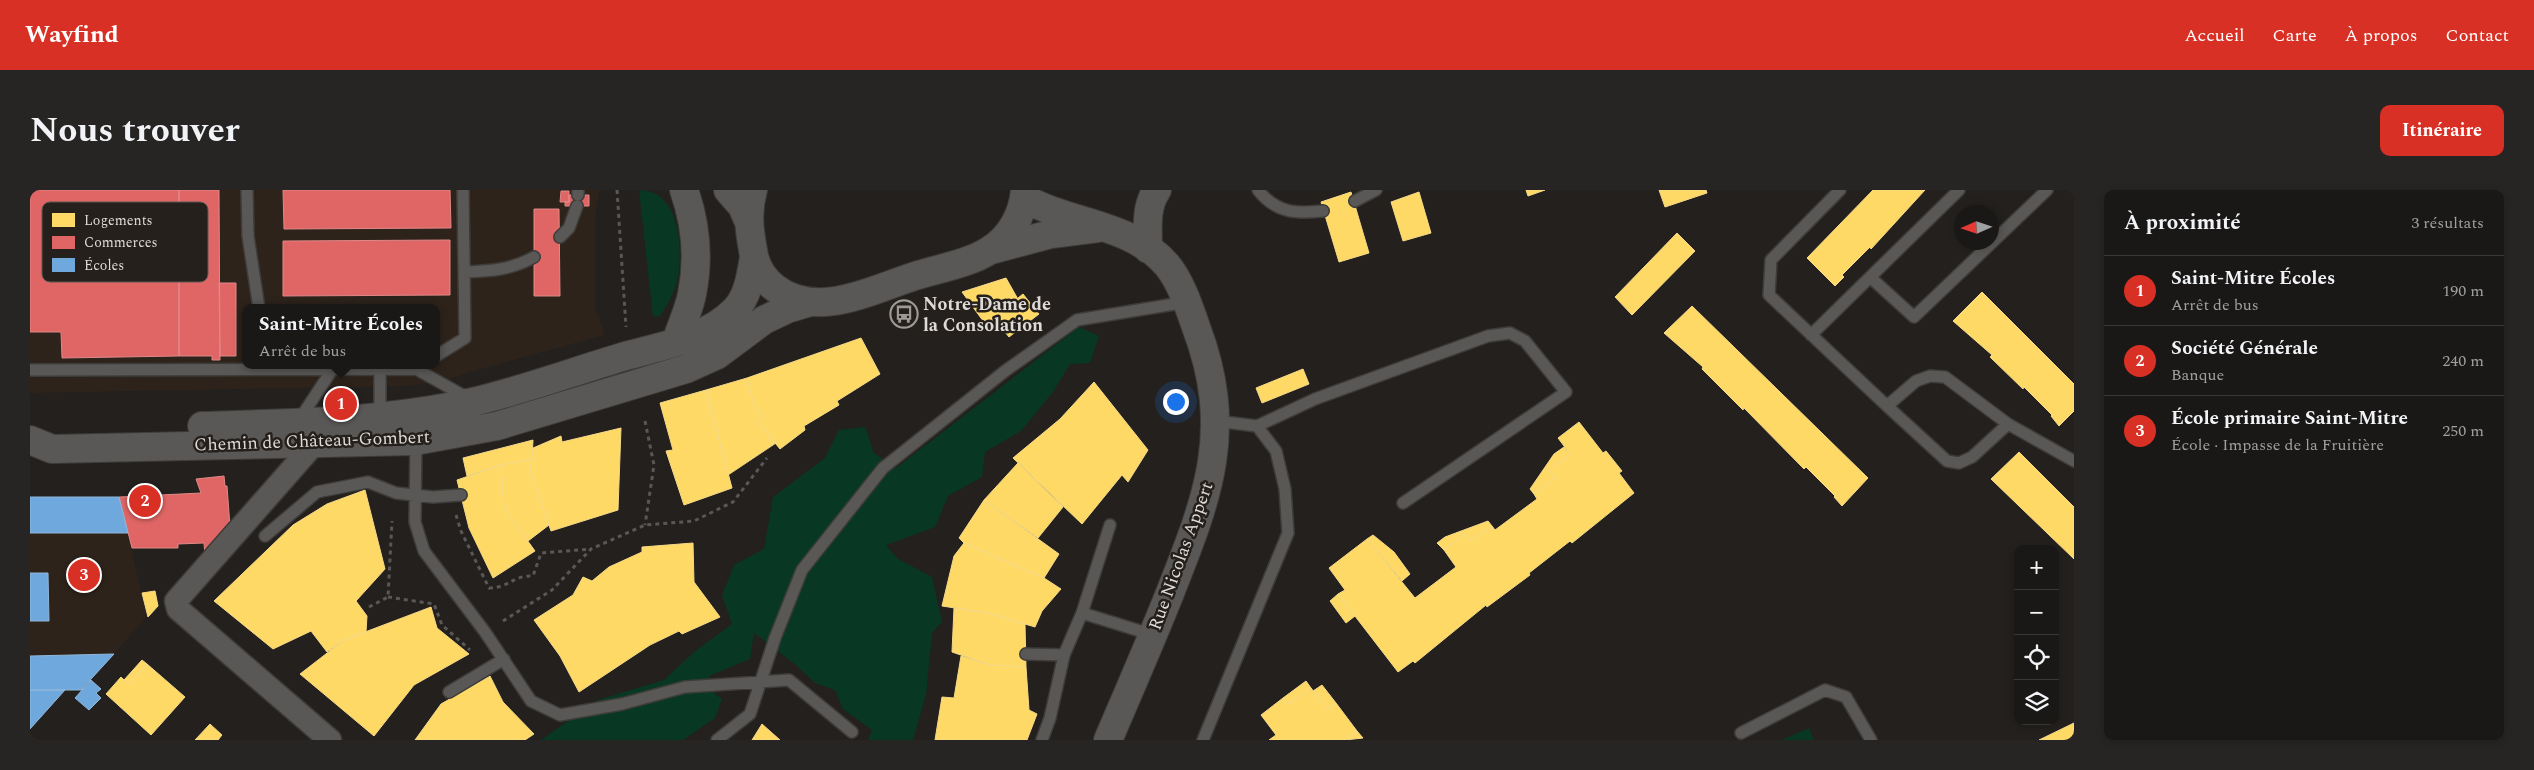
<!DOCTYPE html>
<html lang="fr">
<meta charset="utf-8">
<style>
body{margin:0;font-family:Spectral,serif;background:#272523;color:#f1f3f6}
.controls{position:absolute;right:15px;bottom:15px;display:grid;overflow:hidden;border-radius:10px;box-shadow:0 2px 8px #0003}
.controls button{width:45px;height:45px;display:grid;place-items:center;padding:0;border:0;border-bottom:1px solid #383735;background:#1a1816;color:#f1f3f6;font:25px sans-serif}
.compass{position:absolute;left:1924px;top:15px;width:45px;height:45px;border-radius:50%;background:#1a1816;box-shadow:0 2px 8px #0003;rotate:267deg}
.you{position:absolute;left:1145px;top:211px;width:18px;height:18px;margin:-12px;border:4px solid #fff;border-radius:50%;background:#1a73e8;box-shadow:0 0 0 8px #1a73e833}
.badge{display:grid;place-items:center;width:32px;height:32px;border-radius:50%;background:#d93025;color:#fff;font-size:16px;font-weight:700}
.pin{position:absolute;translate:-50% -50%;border:2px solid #fff;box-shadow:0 1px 5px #0006}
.popup{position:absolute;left:212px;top:114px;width:198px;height:65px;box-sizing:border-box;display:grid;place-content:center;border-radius:10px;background:#1a1816;filter:drop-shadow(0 1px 4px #0005);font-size:16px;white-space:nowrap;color:#9fa0a1}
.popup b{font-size:19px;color:#f1f3f6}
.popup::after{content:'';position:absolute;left:50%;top:100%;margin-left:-10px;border:10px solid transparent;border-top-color:#1a1816}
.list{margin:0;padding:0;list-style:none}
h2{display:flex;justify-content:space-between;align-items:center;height:65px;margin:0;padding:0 20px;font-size:21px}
h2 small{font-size:16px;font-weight:400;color:#9fa0a1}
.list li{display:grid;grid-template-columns:32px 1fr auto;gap:15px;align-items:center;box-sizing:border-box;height:70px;padding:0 20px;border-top:1px solid #383735}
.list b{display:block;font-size:19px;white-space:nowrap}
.list p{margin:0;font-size:16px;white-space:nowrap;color:#9fa0a1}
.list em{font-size:16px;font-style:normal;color:#9fa0a1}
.icon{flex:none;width:28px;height:28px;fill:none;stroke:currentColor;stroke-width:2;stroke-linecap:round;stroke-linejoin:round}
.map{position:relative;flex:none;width:2044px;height:550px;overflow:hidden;border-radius:10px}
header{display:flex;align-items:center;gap:30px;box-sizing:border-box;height:70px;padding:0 25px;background:#d93025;color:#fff}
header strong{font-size:24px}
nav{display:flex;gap:28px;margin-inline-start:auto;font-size:18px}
.intro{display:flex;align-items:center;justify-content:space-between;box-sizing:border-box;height:120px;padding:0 30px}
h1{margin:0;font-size:35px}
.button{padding:12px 22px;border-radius:10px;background:#d93025;color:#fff;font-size:18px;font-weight:700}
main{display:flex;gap:30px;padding:0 30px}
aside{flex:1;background:#1a1816;border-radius:10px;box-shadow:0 2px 8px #0003}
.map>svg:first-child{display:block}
.built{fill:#2d231b;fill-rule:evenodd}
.green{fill:#083824}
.homes{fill:#ffd966;stroke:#f5d988}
.shops{fill:#e06666;stroke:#df8988}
.schools{fill:#6fa8dc;stroke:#90b7da}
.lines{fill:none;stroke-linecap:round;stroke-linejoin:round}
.service-casing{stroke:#3e3c39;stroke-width:14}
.minor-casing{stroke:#3e3c39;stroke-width:25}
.tertiary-casing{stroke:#3e3c39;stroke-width:30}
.path{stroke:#5a5857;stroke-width:3;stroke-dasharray:4 4;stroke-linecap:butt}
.service{stroke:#5a5856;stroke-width:11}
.minor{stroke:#5a5856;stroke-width:22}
.tertiary{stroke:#5a5856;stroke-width:28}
.labels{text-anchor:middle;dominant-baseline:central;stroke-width:5;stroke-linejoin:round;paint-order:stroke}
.poi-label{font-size:18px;font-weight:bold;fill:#dedad7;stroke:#25201b;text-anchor:start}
.street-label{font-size:18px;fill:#dedad7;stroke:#25201b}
.key{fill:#25201b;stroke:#5c5853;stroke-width:1}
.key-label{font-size:14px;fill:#dedad7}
</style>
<header>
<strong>Wayfind</strong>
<nav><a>Accueil</a><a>Carte</a><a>À propos</a><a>Contact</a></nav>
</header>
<div class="intro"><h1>Nous trouver</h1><a class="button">Itinéraire</a></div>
<main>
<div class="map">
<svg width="2044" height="550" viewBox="0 0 2044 550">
<rect width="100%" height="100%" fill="#23201d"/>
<path class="built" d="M0 0H570L565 26V118L575 145 447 180 413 191 378 196 0 203ZM216 118H406V175H216Z
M0 307H89L117 427 51 500H35L0 539Z"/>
<path class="green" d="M609 0C650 0 653 57 648 87 645 102 638 114 630 126L623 127Z
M1049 137 1069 146 1060 173 1040 174 1023 202 991 241 955 262 952 287 918 306 905 337 856 355 868 369 902 387 912 432 902 443 896 504 883 550H838L842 540 813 519 805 500 785 493 766 475 724 443 720 469 679 486 685 504 692 509 685 528 653 550H511L568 510 634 490 664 462 702 434 692 405 704 375 734 359 743 307 795 268 809 240 835 237 844 263 866 278Z
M1779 538 1784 550H1752Z"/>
<path class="homes" d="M1496 0H1515L1498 6Z
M1629 0H1676L1677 3 1635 17Z
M1843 0H1895L1841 59 1840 57 1812 85 1814 87 1805 96 1777 68Z
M1321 2 1339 63 1309 72 1291 12Z
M1389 2 1401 43 1373 51 1361 12Z
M1647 43 1665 61 1602 125 1585 107Z
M976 88 989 111 956 135 932 102Z
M1952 102 2044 194V221L2029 236 2021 226 2022 225 1994 197 1993 199 1960 167 1962 165 1923 131Z
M993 104 1009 124 979 147 964 128 989 111 988 108Z
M1662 116 1838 288 1812 316 1804 307 1805 306 1776 277 1774 279 1714 218 1713 220 1672 179 1673 177 1634 143Z
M880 118 883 128 864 133 861 123Z
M831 148 850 184 807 211 809 215 774 236 775 240 750 259 728 232 733 227 724 215 717 188Z
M1273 179 1279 194 1232 213 1226 198Z
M717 188 724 215 733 227 728 232 746 253 698 285 676 200Z
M1064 192 1118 260 1098 292 1092 285 1052 334 983 268 1030 229Z
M676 200 702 298 654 315 636 261 643 260 630 213Z
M1549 232 1573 263 1576 261 1592 281 1589 283 1604 303 1542 353 1540 351 1499 383 1500 385 1457 417 1456 415 1385 473 1383 471 1368 482 1308 404 1315 400 1299 378 1337 349 1385 408 1426 377 1414 360 1435 344 1441 351 1462 336 1465 340 1507 309 1504 304 1525 288 1519 280 1540 264 1528 248Z
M591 238 588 320 521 341 500 282 503 258 531 246 532 252Z
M503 250 502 269 471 275 437 286 433 268Z
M1534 257 1540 264 1519 280 1525 288 1504 304 1500 299 1524 264Z
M1989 262 2044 317V369L1961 289Z
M502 269 500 282 519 335 498 351 474 318 471 275Z
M988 273 1033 317 1008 348 954 310Z
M471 275 474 318 505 361 463 388 439 338 427 290Z
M335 300 355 379 326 411 337 426 336 442 314 450 297 462 281 441 243 459 184 411 263 335 297 314Z
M954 310 1029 364 1014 388 934 353 929 348Z
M1458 331 1462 336 1441 351 1435 344 1414 360 1407 353 1415 347Z
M1343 345 1364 362 1380 384 1372 391 1337 349Z
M663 353 664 392 690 427 652 444 649 441 620 455 549 502 530 466 504 430 543 405 553 387 562 391 579 377 612 362V357Z
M934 353 1014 388 1031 399 1012 421 1005 437 958 423 912 416 924 366Z
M125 401 128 416 118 427 112 403Z
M1308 404 1325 426 1316 433 1300 411Z
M401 417 407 438 439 464 384 495 344 546 270 484 314 450Z
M924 418 958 423 995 434 996 477 960 475 922 462Z
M931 466 960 475 996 477 999 520 1007 524 997 550H905L912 507 924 508Z
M112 470 117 474 99 495 94 490Z
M117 474 155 507 121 545 76 504 91 487 99 495Z
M460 486 473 512 504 544 495 550H385L411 514Z
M1276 491 1281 498 1258 515 1253 508Z
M1292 495 1306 513 1297 519 1283 501Z
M1281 498 1297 519 1306 513 1327 541 1315 550H1239L1246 545 1231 525 1253 508 1258 515Z
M2044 533V550H2009Z
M180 534 192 545 188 550H165Z
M732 534 750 550H722Z
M1327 541 1333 548 1315 550Z"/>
<path class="shops" d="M0 0H149V166L32 168 31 142H0Z
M149 0H189L190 170H182V166H149Z
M253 0H420L421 38 254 39Z
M531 1H539V12H530Z
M539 5H559V16H535V12H539Z
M504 19H529L530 106H504Z
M420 50V105L253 106V51Z
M189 93H206V166H190Z
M194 286 195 296H197L200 337 175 366 174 353 148 354V358H102L89 307 171 303 166 289Z"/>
<path class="schools" d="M0 307H89L98 343H0Z
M0 383H18L19 431H0Z
M84 464 51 500H0V466Z
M61 490 71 499 66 503 71 508 59 520 45 508Z
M0 500H35L0 539Z"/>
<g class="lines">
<g class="service-casing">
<path id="service" d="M217 0 218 46 229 118
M548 0V5
M1228 0C1246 23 1266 24 1293 21
M1810 0 1741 70 1739 105 1857 216 1886 191 1900 186 1915 187 1978 234 2044 271
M1325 11 1346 0
M530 47 539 38 547 16
M434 82C461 81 481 80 504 67
M1840 87 1884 127 2017 0
M1781 145 1929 0
M406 166 435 148 433 0
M350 179V228
M0 180 386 179 438 208
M1857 216 1917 271 1929 273 1942 267 1978 234
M269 230 302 180
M1227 236 1285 209 1458 146 1480 143 1495 151 1536 202 1373 313
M386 250 385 332 394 361 455 442 501 511 530 525 592 514 655 497 759 490 822 542
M235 346 287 302 338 292 366 303 403 307 431 305
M1052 423 1123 445
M996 464 1034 465
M419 502 474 469
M1711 543 1795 500 1816 507 1841 550
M687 550 720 524 745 448 772 380 853 278 975 181 1047 130 1157 112
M1012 550 1020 528 1034 465 1052 423 1080 335
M1173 550 1258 343 1255 299 1246 261 1227 236 1186 231"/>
</g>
<g class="minor-casing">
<path id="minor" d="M292 245 146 411 148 419 300 550"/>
</g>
<g class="tertiary-casing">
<path id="tertiary" d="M698 0 712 16 718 30
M723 0C717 21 719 39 723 60 725 76 732 88 745 98 787 130 841 100 885 86 907 79 941 73 960 60 981 47 993 24 995 0
M994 8C1039 34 1101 33 1137 75 1151 92 1159 117 1166 137 1205 240 1178 307 1140 403 1120 453 1099 501 1078 550
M1118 59C1118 39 1115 17 1127 0
M961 60 1021 44 1068 38
M646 152C651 136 659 120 662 104 669 69 666 34 654 0
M172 236C263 233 355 232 443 212 493 200 542 182 592 167 630 156 676 150 705 120 718 107 721 85 724 67
M0 250 22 259 385 251 467 236 656 179 687 165 734 130 757 119 777 113"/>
</g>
<path class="path" d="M587 0 596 137
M615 231 624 275 615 335
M426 325 431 341 459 398C479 398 483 385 503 386L511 363 561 359
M358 407 404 414 412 435 440 460
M339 417 358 407 362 331
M473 431 522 400 561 359 615 335 664 331 703 312 737 268"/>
<use href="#service" class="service"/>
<use href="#minor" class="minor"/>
<use href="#tertiary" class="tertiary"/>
</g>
<defs>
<g id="bus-ring" transform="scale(1.4375)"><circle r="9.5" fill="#25201b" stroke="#9d9996" stroke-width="1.5"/><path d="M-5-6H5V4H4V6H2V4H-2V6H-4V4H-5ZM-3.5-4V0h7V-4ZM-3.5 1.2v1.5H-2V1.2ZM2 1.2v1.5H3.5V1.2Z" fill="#9d9996"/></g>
</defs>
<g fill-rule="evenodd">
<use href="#bus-ring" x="874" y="124"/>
</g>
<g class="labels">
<g class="poi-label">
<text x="893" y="114">Notre-Dame de<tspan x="893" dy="21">la Consolation</tspan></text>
</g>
<g class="street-label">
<text transform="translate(282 251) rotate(-2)">Chemin de Château-Gombert</text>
<text transform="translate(1151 366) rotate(-70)">Rue Nicolas Appert</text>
</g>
</g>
<rect x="12" y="12" width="166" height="80" rx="8" class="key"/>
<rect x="22" y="23" width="23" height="14" fill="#ffd966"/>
<rect x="22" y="46" width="23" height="13" fill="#e06666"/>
<rect x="22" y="68" width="23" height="14" fill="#6fa8dc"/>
<g class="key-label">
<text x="54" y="35">Logements</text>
<text x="54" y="57">Commerces</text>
<text x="54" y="80">Écoles</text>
</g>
</svg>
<div class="controls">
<button>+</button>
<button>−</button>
<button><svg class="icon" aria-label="locate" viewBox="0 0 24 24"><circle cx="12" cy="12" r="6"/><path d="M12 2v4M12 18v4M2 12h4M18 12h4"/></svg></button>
<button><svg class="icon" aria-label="layers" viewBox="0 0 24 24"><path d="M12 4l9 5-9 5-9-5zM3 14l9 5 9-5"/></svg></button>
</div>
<svg class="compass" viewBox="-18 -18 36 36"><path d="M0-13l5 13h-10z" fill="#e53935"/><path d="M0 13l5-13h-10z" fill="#9fa0a1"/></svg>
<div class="you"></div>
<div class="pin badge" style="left:311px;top:214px">1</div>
<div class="popup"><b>Saint-Mitre Écoles</b>Arrêt de bus</div>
<div class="pin badge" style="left:115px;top:311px">2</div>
<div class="pin badge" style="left:54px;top:385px">3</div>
</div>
<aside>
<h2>À proximité<small>3 résultats</small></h2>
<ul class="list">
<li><span class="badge">1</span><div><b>Saint-Mitre Écoles</b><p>Arrêt de bus</p></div><em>190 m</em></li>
<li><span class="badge">2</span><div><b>Société Générale</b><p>Banque</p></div><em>240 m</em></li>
<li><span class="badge">3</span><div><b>École primaire Saint-Mitre</b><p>École · Impasse de la Fruitière</p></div><em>250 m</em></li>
</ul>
</aside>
</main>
